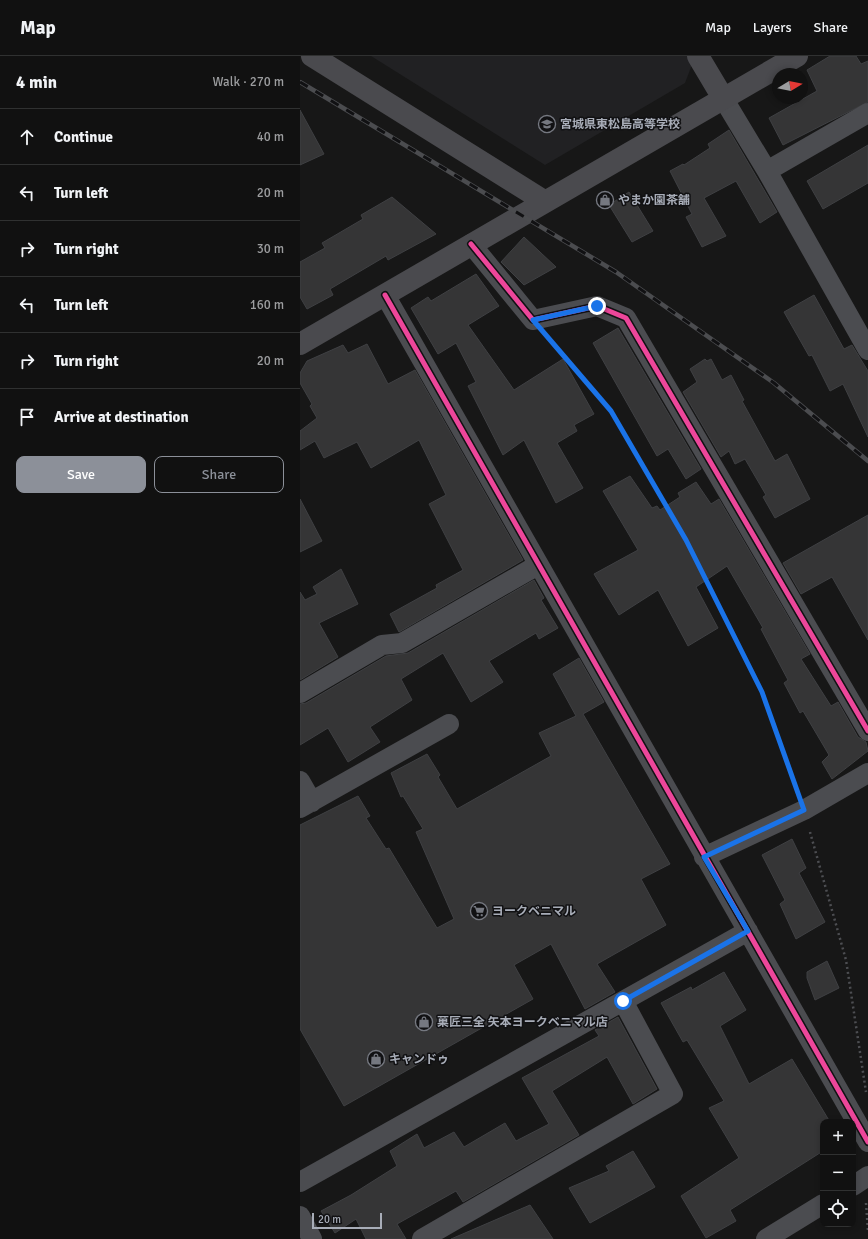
<!DOCTYPE html>
<meta charset="utf-8">
<style>
body{margin:0;font-family:Signika,"Noto Sans JP",sans-serif;background:#1a1a1a;color:#f1f3f6}
.controls{position:absolute;right:12px;bottom:12px;display:grid;overflow:hidden;border-radius:8px;box-shadow:0 2px 6px #0003}
.controls button{width:36px;height:36px;display:grid;place-items:center;padding:0;border:0;border-bottom:1px solid #303131;background:#111;color:#f1f3f6;font:20px sans-serif}
.compass{position:absolute;left:472px;top:12px;width:36px;height:36px;border-radius:50%;background:#111;box-shadow:0 2px 6px #0003;rotate:80deg}
.scale{position:absolute;left:12px;bottom:10px;width:70px;box-sizing:border-box;padding-left:4px;border:2px solid #a8adb8;border-top:0;font-size:11px;line-height:14px;white-space:nowrap;color:#a8adb8;-webkit-text-stroke:3px #111113;paint-order:stroke}
.stop{position:absolute;width:12px;height:12px;margin:-9px;border:3px solid #1a73e8;border-radius:50%;background:#fff}
.stop.end{background:#1a73e8;border-color:#fff;box-shadow:0 1px 4px #0008}
.list{margin:0;padding:0;list-style:none}
h2{display:flex;justify-content:space-between;align-items:center;height:52px;margin:0;padding:0 16px;font-size:17px}
h2 small{font-size:13px;font-weight:400;color:#9c9d9f}
.list li{display:grid;grid-template-columns:26px 1fr auto;gap:12px;align-items:center;box-sizing:border-box;height:56px;padding:0 16px;border-top:1px solid #303131}
.list b{display:block;font-size:15px;white-space:nowrap}
.list em{font-size:13px;font-style:normal;color:#9c9d9f}
.actions{display:flex;gap:8px;padding:12px 16px}
.actions a{flex:1;padding:9px 0;border:1px solid #8c9099;border-radius:8px;text-align:center;font-size:14px;color:#8c9099}
.actions .main{background:#8c9099;color:#fff}
.icon{flex:none;width:22px;height:22px;fill:none;stroke:currentColor;stroke-width:2;stroke-linecap:round;stroke-linejoin:round}
.map{position:relative;flex:none;width:568px;height:1183px;overflow:hidden}
header{display:flex;align-items:center;gap:24px;box-sizing:border-box;height:56px;padding:0 20px;background:#111;border-bottom:1px solid #303131}
header strong{font-size:19px}
nav{display:flex;gap:22px;margin-inline-start:auto;font-size:14px}
main{display:flex}
aside{flex:1;background:#111}
.map>svg:first-child{display:block}
.built{fill:#212123}
.building{fill:#353536;stroke:#3f4043}
.lines{fill:none;stroke-linecap:round;stroke-linejoin:round}
.path{stroke:#4d4e52;stroke-width:2.5;stroke-dasharray:2 3;stroke-linecap:butt}
.street{stroke:#4b4c50;stroke-width:20}
.secondary{stroke:#4a4a4e;stroke-width:22}
.rail-casing{stroke:#4b4c4f;stroke-width:4.5}
.rail{stroke:#111113;stroke-width:3;stroke-dasharray:9;stroke-linecap:butt}
.cycleway-casing{stroke:#111113;stroke-width:8}
.cycleway{stroke:#ed469a;stroke-width:5}
.route{stroke:#1a73e8;stroke-width:5}
.labels{text-anchor:middle;dominant-baseline:central;stroke-width:3;stroke-linejoin:round;paint-order:stroke}
.poi-label{font-size:12px;font-weight:bold;fill:#a8adb8;stroke:#111113;text-anchor:start}
</style>
<header>
<strong>Map</strong>
<nav><a>Map</a><a>Layers</a><a>Share</a></nav>
</header>
<main>
<aside>
<h2>4 min<small>Walk · 270 m</small></h2>
<ul class="list">
<li><svg class="icon" aria-label="ahead" viewBox="0 0 24 24"><path d="M12 20V5M6 11l6-6 6 6"/></svg><div><b>Continue</b></div><em>40 m</em></li>
<li><svg class="icon" aria-label="left" viewBox="0 0 24 24"><path d="M17 20v-9H6M10 6l-5 5 5 5"/></svg><div><b>Turn left</b></div><em>20 m</em></li>
<li><svg class="icon" aria-label="right" viewBox="0 0 24 24"><path d="M7 20v-9h11M14 6l5 5-5 5"/></svg><div><b>Turn right</b></div><em>30 m</em></li>
<li><svg class="icon" aria-label="left" viewBox="0 0 24 24"><path d="M17 20v-9H6M10 6l-5 5 5 5"/></svg><div><b>Turn left</b></div><em>160 m</em></li>
<li><svg class="icon" aria-label="right" viewBox="0 0 24 24"><path d="M7 20v-9h11M14 6l5 5-5 5"/></svg><div><b>Turn right</b></div><em>20 m</em></li>
<li><svg class="icon" aria-label="arrive" viewBox="0 0 24 24"><path d="M6 21V4h12l-3 4 3 4H6"/></svg><div><b>Arrive at destination</b></div></li>
</ul>
<div class="actions"><a class="main">Save</a><a>Share</a></div>
</aside>
<div class="map">
<svg width="568" height="1183" viewBox="0 0 568 1183">
<rect width="100%" height="100%" fill="#171717"/>
<path class="built" d="M71 0H389L393 6 385 27 245 109Z"/>
<path class="building" d="M530 0H556L561 8 568 5V46L483 89 469 62 517 35 507 14Z
M0 54 24 98 0 109Z
M429 74 477 156 460 167 436 125 404 142 426 180 402 191 386 161 392 158 370 115 383 108 384 109 410 92 408 88Z
M568 89V127L523 153 507 125Z
M329 136 353 175 332 186 309 149Z
M92 141 136 178 88 204 86 200 30 233 33 239 7 253 0 241V206L25 192 22 187 63 163 61 159Z
M224 181 256 211 224 229 201 206Z
M176 218 199 250 168 269 214 334 263 303 294 358 274 369 277 375 257 387 283 432 256 447 224 384 203 399 168 330 176 326 156 287 138 298 111 252 128 241 131 245Z
M514 239 544 293 552 289 568 315V381L543 328 530 335 512 299 509 300 484 256Z
M318 272 401 413 386 423 368 393 357 400 293 287Z
M67 288 88 328 115 314 223 504 99 576 90 558 137 532 136 529 163 514 129 448 146 439 119 384 71 412 57 386 24 402 15 385 0 394V375L17 362 10 350 12 348 0 327V317L7 305 43 289 48 297Z
M405 303 407 305 411 303 422 324 431 319 444 344 442 345 475 405 487 398 510 443 475 462 463 441 466 439 445 403 435 408 429 395 421 401 383 336 397 326 390 313Z
M330 420 352 452 357 450 360 454 380 441 378 437 396 426 411 448 419 443 510 598 501 603 531 650 538 646 558 681 566 686 568 695 532 723 522 706 529 699 503 655 500 657 484 627 488 624 461 573 463 572 427 510 396 531 418 572 388 590 358 534 319 559 294 518 338 494 303 435Z
M0 443 22 485 0 496Z
M568 459V584L532 521 501 538 483 507Z
M41 513 58 548 19 567 38 601 0 624V536L5 544 17 538 13 531Z
M234 524 244 542 241 544 258 572 239 583 236 577 189 605 203 626 171 646 143 597 101 623 112 644 70 671 80 686 48 706 28 672 0 689V648L6 647 86 600 108 597Z
M279 602 304 646 283 658 370 808 341 823 366 869 297 908 315 936 285 953 251 888 214 909 233 943 44 1050 0 973V769L58 740 70 760 66 762 86 793 89 792 137 872 154 863 116 776 123 773 103 740 101 741 91 717 127 698 140 719 138 721 157 753 251 700 239 677 276 660 253 618Z
M492 783 506 812 499 817 525 866 496 883 480 848 485 844 462 799Z
M527 905 539 932 515 944 507 922V916Z
M424 916 446 954 420 970 449 1028 492 1003 530 1066H523V1095L430 1154 436 1165 406 1182 381 1140 439 1102 409 1052 424 1045 387 984 383 986 361 947 391 931 392 934Z
M318 961 357 1033 333 1048 307 1001 252 1035 279 1079 163 1146 156 1135 97 1168 106 1183H66L56 1163 35 1177 21 1155 51 1139 97 1110 90 1095 117 1078 124 1092 154 1076 164 1091 205 1067 216 1085 249 1068 222 1022 299 980 295 974Z
M333 1095 355 1131 290 1167 269 1132 309 1115 306 1110Z
M230 1149 253 1183H151Z"/>
<g class="lines">
<path class="path" d="M249 282 311 355 385 484 462 636 496 733
M510 776 546 904 566 1036
M566 1147 568 1175"/>
<path class="street" d="M423 42 467 115 568 294
M467 115 568 57
M171 188 233 264 297 250 326 262 568 675
M85 239 568 1086
M0 637 82 589 102 587 238 509
M0 725 12 746
M0 752 149 668
M404 801 504 754 568 717
M0 1126 448 875
M553 1130 568 1120
M0 1160 12 1183
M122 1183 373 1038 323 945
M466 1183 523 1148"/>
<path class="secondary" d="M12 0 244 145
M398 0 423 42
M0 288 497 0"/>
<g class="rail-casing">
<path id="rail" d="M0 26 316 216 474 327 568 405"/>
</g>
<use href="#rail" class="rail"/>
<g class="cycleway-casing">
<path id="cycleway" d="M171 188 233 264 297 250 326 262 568 675
M85 239 568 1086"/>
</g>
<use href="#cycleway" class="cycleway"/>
</g>
<g class="lines">
<path class="route" d="M297 250 233 264 311 355 386 484 462 636 504 754 404 801 448 875 323 945"/>
</g>
<defs>
<g id="school-ring" transform="scale(0.9)"><circle r="9.5" fill="#111113" stroke="#757880" stroke-width="1.5"/><path d="M0-5L7-2L0 1L-7-2ZM-4 1L0 2.5L4 1V4Q0 6-4 4Z" fill="#757880"/></g>
<g id="shop-ring" transform="scale(0.9)"><circle r="9.5" fill="#111113" stroke="#757880" stroke-width="1.5"/><path d="M-5-2.5h2.3a2.7 3.5 0 0 1 5.4 0H5L5.5 6h-11ZM-1.5-2.5h3a1.5 2.3 0 0 0-3 0Z" fill="#757880"/></g>
<g id="supermarket-ring" transform="scale(0.9)"><circle r="9.5" fill="#111113" stroke="#757880" stroke-width="1.5"/><path d="M-6-5.5h2.5l.6 2H6L4.5 2H-2.5L-4.4-4H-6ZM-1.5 3.2a1.3 1.3 0 1 0 .1 0ZM3 3.2a1.3 1.3 0 1 0 .1 0Z" fill="#757880"/></g>
</defs>
<g fill-rule="evenodd">
<use href="#school-ring" x="247" y="68"/>
<use href="#shop-ring" x="305" y="144"/>
<use href="#supermarket-ring" x="179" y="855"/>
<use href="#shop-ring" x="124" y="966"/>
<use href="#shop-ring" x="76" y="1003"/>
</g>
<g class="labels">
<g class="poi-label">
<text x="260" y="68">宮城県東松島高等学校</text>
<text x="318" y="144">やまか園茶舗</text>
<text x="192" y="855">ヨークベニマル</text>
<text x="137" y="966">菓匠三全 矢本ヨークベニマル店</text>
<text x="89" y="1003">キャンドゥ</text>
</g>
</g>
</svg>
<div class="controls">
<button>+</button>
<button>−</button>
<button><svg class="icon" aria-label="locate" viewBox="0 0 24 24"><circle cx="12" cy="12" r="6"/><path d="M12 2v4M12 18v4M2 12h4M18 12h4"/></svg></button>
</div>
<svg class="compass" viewBox="-18 -18 36 36"><path d="M0-13l5 13h-10z" fill="#e53935"/><path d="M0 13l5-13h-10z" fill="#9c9d9f"/></svg>
<div class="scale">20 m</div>
<div class="stop" style="left:323px;top:945px"></div>
<div class="stop end" style="left:297px;top:250px"></div>
</div>
</main>
